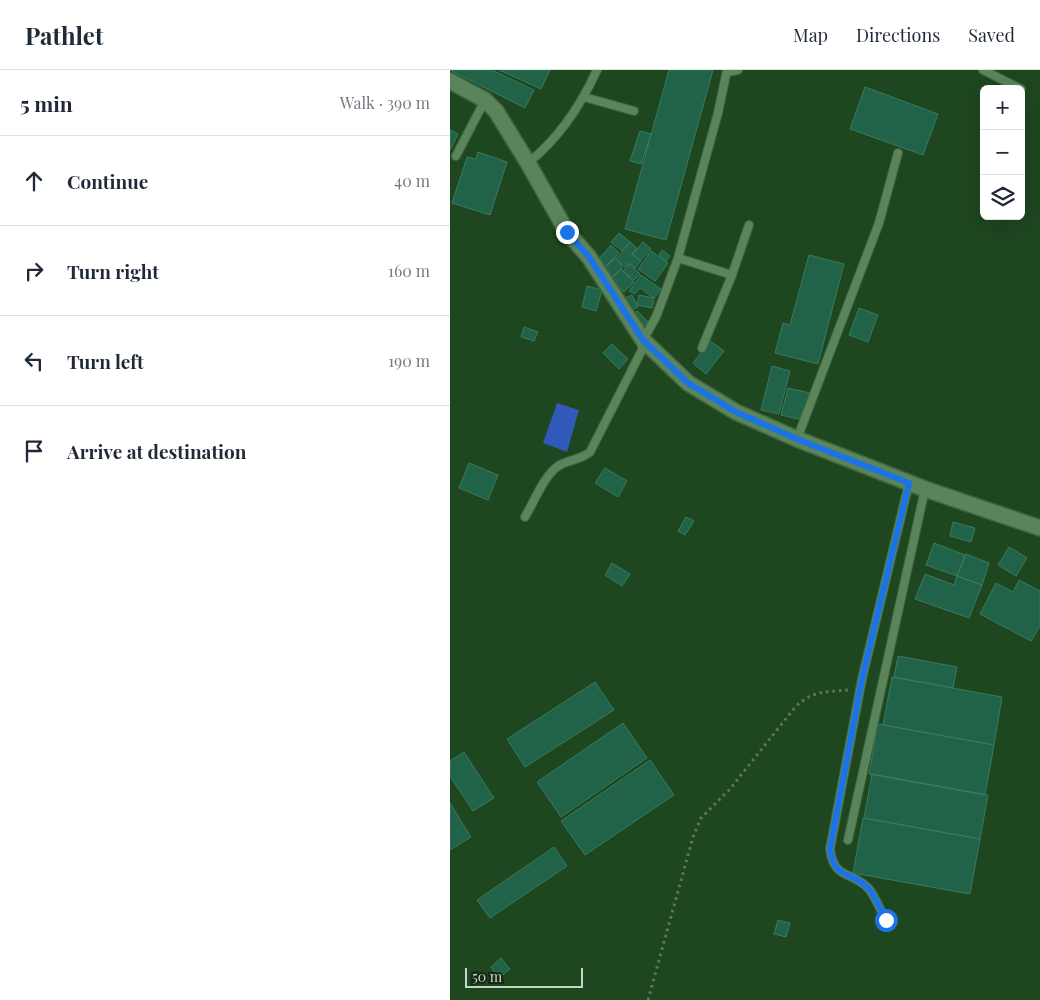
<!DOCTYPE html>
<meta charset="utf-8">
<style>
body{margin:0;font-family:"Playfair Display",serif;background:#f6f6f7;color:#1f2937}
.controls{position:absolute;right:15px;top:15px;display:grid;overflow:hidden;border-radius:8px;box-shadow:0 5px 20px #0002}
.controls button{width:45px;height:45px;display:grid;place-items:center;padding:0;border:0;border-bottom:1px solid #e0e1e3;background:#fff;color:#1f2937;font:25px sans-serif}
.scale{position:absolute;left:15px;bottom:12px;width:118px;box-sizing:border-box;padding-left:5px;border:2px solid #c2d9c1;border-top:0;font-size:14px;line-height:18px;white-space:nowrap;color:#c2d9c1;-webkit-text-stroke:4px #172816;paint-order:stroke}
.stop{position:absolute;width:15px;height:15px;margin:-11px;border:4px solid #1a73e8;border-radius:50%;background:#fff}
.stop.end{background:#1a73e8;border-color:#fff;box-shadow:0 1px 5px #0008}
.list{margin:0;padding:0;list-style:none}
h2{display:flex;justify-content:space-between;align-items:center;height:65px;margin:0;padding:0 20px;font-size:21px}
h2 small{font-size:16px;font-weight:400;color:#747a83}
.list li{display:grid;grid-template-columns:32px 1fr auto;gap:15px;align-items:center;box-sizing:border-box;height:90px;padding:0 20px;border-top:1px solid #e0e1e3}
.list b{display:block;font-size:19px;white-space:nowrap}
.list em{font-size:16px;font-style:normal;color:#747a83}
.icon{flex:none;width:28px;height:28px;fill:none;stroke:currentColor;stroke-width:2;stroke-linecap:round;stroke-linejoin:round}
.map{position:relative;flex:none;width:590px;height:930px;overflow:hidden}
header{display:flex;align-items:center;gap:30px;box-sizing:border-box;height:70px;padding:0 25px;background:#fff;border-bottom:1px solid #e0e1e3}
header strong{font-size:24px}
nav{display:flex;gap:28px;margin-inline-start:auto;font-size:18px}
main{display:flex}
aside{flex:1;background:#fff}
.map>svg:first-child{display:block}
.water{fill:#3059ba}
.building{fill:#216349;stroke:#3a7a5f}
.lines{fill:none;stroke-linecap:round;stroke-linejoin:round}
.lane-casing{stroke:#3f6341;stroke-width:10}
.street-casing{stroke:#3f6341;stroke-width:18}
.path{stroke:#597b59;stroke-width:3;stroke-dasharray:2.5 4;stroke-linecap:butt}
.lane{stroke:#5a8459;stroke-width:8}
.street{stroke:#5a8459;stroke-width:15}
.route{stroke:#1a73e8;stroke-width:6}
</style>
<header>
<strong>Pathlet</strong>
<nav><a>Map</a><a>Directions</a><a>Saved</a></nav>
</header>
<main>
<aside>
<h2>5 min<small>Walk · 390 m</small></h2>
<ul class="list">
<li><svg class="icon" aria-label="ahead" viewBox="0 0 24 24"><path d="M12 20V5M6 11l6-6 6 6"/></svg><div><b>Continue</b></div><em>40 m</em></li>
<li><svg class="icon" aria-label="right" viewBox="0 0 24 24"><path d="M7 20v-9h11M14 6l5 5-5 5"/></svg><div><b>Turn right</b></div><em>160 m</em></li>
<li><svg class="icon" aria-label="left" viewBox="0 0 24 24"><path d="M17 20v-9H6M10 6l-5 5 5 5"/></svg><div><b>Turn left</b></div><em>190 m</em></li>
<li><svg class="icon" aria-label="arrive" viewBox="0 0 24 24"><path d="M6 21V4h12l-3 4 3 4H6"/></svg><div><b>Arrive at destination</b></div></li>
</ul>
</aside>
<div class="map">
<svg width="590" height="930" viewBox="0 0 590 930">
<rect width="100%" height="100%" fill="#1e461f"/>
<path class="water" d="M107 333 129 340 117 382 93 373Z"/>
<path class="building" d="M0 0H42L84 20 75 38Z
M49 0H100L91 19Z
M219 0H263L216 170 175 159Z
M415 17 488 44 473 85 400 59Z
M0 60 8 64 0 80Z
M190 61 201 64 191 94 180 91Z
M28 82 57 92 40 145 2 133 17 87 26 89Z
M169 163 180 172 172 181 161 172Z
M180 172 187 178 182 184 191 191 185 198 179 193 175 197 166 189Z
M193 172 201 179 190 191 183 184Z
M161 175 169 183 154 198 147 191Z
M212 180 220 186 216 191 209 185Z
M201 181 218 193 205 211 188 199Z
M359 185 394 194 368 294 325 283 333 253 340 255Z
M165 188 173 197 162 207 154 199Z
M179 194 190 204 184 210 173 201Z
M171 199 184 212 174 222 161 209Z
M191 205 211 219 204 228 190 218 185 224 179 221Z
M137 216 152 220 146 241 132 237Z
M182 225 188 237 179 241 173 229Z
M189 225 204 228 202 238 187 235Z
M409 238 428 245 418 272 399 265Z
M187 241 198 252 191 258 181 247Z
M74 257 88 262 84 271 71 267Z
M260 271 274 281 256 304 243 293Z
M162 274 178 289 169 299 153 283Z
M322 296 340 301 329 344 311 340Z
M338 318 360 323 353 350 331 345Z
M19 393 48 405 38 430 9 418Z
M155 398 177 411 168 427 145 413Z
M236 447 244 451 235 465 228 461Z
M503 452 525 458 521 472 500 466Z
M484 473 515 485 507 506 476 495Z
M559 477 577 488 566 506 548 495Z
M516 484 539 493 532 515 507 506Z
M162 493 180 504 172 516 155 505Z
M475 504 504 515 507 506 532 515 519 548 465 529Z
M569 510 590 521V556L581 571 530 544 546 513 563 522Z
M448 586 507 597 503 618 444 607Z
M442 607 552 627 544 675 433 655Z
M145 612 164 640 75 697 57 669Z
M173 653 197 688 111 747 87 712Z
M428 654 544 675 535 725 419 704Z
M14 682 44 728 23 741 0 706V691Z
M200 690 224 725 135 785 111 751Z
M422 704 538 725 530 769 414 748Z
M0 733 21 767 0 780Z
M413 748 530 769 520 824 403 803Z
M104 777 117 796 40 848 27 830Z
M328 850 340 853 336 867 324 864Z
M51 888 60 899 49 908 41 897Z"/>
<g class="lines">
<g class="lane-casing">
<path id="lane" d="M533 0 571 19
M277 2 288 0
M134 27 184 41
M6 86 35 30
M78 93C108 69 131 35 147 0
M228 188 282 205 252 278
M282 205 299 155
M347 369 429 153 448 83
M75 447C84 432 95 403 110 395 121 389 130 390 140 382L192 280 193 270 206 247 228 188 268 43 277 0
M398 770 475 419
M436 850C430 840 426 828 419 819 402 800 384 811 380 779L412 609 459 413"/>
</g>
<g class="street-casing">
<path id="street" d="M0 11 35 30 46 41 78 93 117 162 139 187 193 270 238 313 286 342 347 369 475 419 590 458"/>
</g>
<path class="path" d="M198 930 243 767 251 748 280 719 346 636C364 620 376 622 399 620"/>
<use href="#lane" class="lane"/>
<use href="#street" class="street"/>
</g>
<g class="lines">
<path class="route" d="M117 162 139 187 193 270 238 313 286 342 347 369 459 413 412 609 380 779C384 811 402 800 419 819 426 828 431 840 436 850"/>
</g>
</svg>
<div class="controls">
<button>+</button>
<button>−</button>
<button><svg class="icon" aria-label="layers" viewBox="0 0 24 24"><path d="M12 4l9 5-9 5-9-5zM3 14l9 5 9-5"/></svg></button>
</div>
<div class="scale">50 m</div>
<div class="stop" style="left:436px;top:850px"></div>
<div class="stop end" style="left:117px;top:162px"></div>
</div>
</main>
